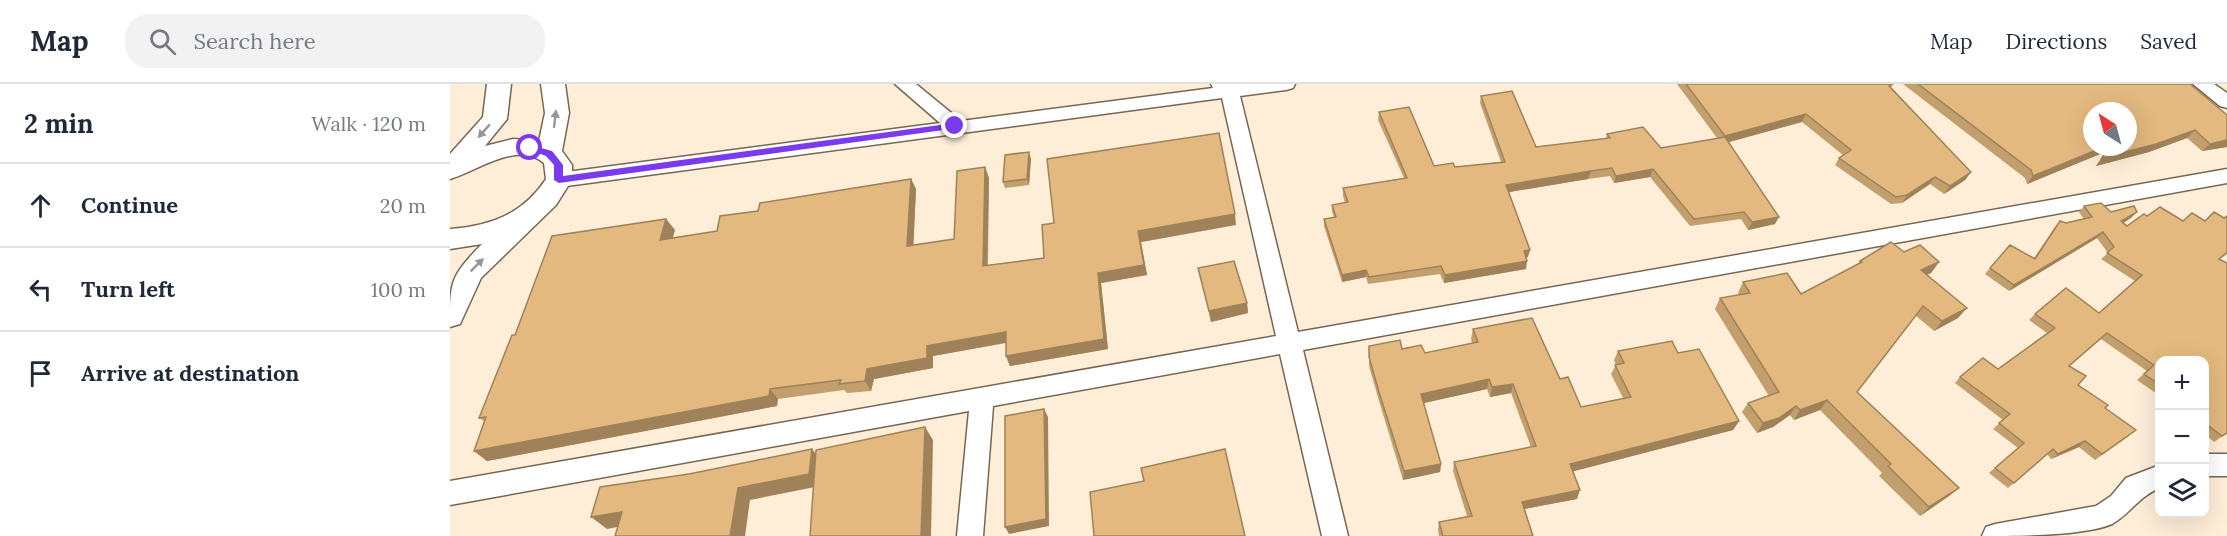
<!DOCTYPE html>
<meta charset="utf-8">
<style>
body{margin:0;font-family:Lora,serif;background:#f2f2f3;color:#1f2937}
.controls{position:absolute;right:18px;bottom:18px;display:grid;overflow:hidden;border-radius:12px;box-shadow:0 6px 24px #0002}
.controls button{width:54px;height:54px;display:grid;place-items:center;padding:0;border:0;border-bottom:2px solid #e0e1e3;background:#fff;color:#1f2937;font:30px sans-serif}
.compass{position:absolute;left:1633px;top:18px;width:54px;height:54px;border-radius:50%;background:#fff;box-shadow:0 6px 24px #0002;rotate:324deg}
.stop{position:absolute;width:18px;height:18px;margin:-14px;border:4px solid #7c3aed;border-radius:50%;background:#fff}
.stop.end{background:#7c3aed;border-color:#fff;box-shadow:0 2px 6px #0008}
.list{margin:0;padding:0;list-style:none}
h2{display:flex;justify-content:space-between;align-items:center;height:78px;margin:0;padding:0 24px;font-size:26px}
h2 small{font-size:20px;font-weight:400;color:#747a83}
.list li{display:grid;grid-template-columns:39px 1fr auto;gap:18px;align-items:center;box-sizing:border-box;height:84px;padding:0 24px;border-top:2px solid #e0e1e3}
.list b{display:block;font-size:22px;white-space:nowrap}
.list em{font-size:20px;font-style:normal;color:#747a83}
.icon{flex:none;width:33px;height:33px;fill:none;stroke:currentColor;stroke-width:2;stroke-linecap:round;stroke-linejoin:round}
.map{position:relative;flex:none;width:1777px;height:452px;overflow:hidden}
header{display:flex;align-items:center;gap:36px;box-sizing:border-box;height:84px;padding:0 30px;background:#fff;border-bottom:2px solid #e0e1e3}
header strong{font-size:28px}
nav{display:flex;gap:33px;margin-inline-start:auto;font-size:21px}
.search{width:420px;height:54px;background:#f2f2f3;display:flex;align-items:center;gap:15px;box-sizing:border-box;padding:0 21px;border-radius:24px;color:#747a83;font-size:22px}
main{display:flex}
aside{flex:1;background:#fff}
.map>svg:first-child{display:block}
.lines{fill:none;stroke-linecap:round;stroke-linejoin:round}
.minor-casing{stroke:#766754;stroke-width:3}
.tertiary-casing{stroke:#766754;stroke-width:3}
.minor{fill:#fff;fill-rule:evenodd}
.tertiary{fill:#fff;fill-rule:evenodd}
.wall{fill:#c39f6d}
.shaded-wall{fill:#9f8259}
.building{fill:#e3b97f;stroke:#9f8259;stroke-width:1.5}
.oneway{fill:#9a9793}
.route{fill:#7c3aed}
</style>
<header>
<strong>Map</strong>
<div class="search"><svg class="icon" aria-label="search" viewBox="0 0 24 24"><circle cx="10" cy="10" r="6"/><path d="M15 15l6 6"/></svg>Search here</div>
<nav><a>Map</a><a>Directions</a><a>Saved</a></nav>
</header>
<main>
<aside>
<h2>2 min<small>Walk · 120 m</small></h2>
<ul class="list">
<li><svg class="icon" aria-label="ahead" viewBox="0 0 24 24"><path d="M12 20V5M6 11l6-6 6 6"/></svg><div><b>Continue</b></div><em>20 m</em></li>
<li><svg class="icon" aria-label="left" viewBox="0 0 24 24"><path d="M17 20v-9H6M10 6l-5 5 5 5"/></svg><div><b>Turn left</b></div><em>100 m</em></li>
<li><svg class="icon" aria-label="arrive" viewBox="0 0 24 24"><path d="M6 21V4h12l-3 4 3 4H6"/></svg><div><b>Arrive at destination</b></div></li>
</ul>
</aside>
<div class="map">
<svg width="1777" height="452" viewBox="0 0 1777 452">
<rect width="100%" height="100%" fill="#feedd7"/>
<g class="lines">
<g class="minor-casing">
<path id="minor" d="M445 0H466L511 37 763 4 761 0H845L843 4 836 6 790 12 848 248 1777 85V99L853 266 898 452H872L830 270 543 322 533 452H507L519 327 0 421V397L826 252 772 14 109 103 102 101 99 96 102 91 109 89 490 39Z
M1743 0H1764L1777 9V24L1770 22Z
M1754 370H1777V392H1754Z
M1710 381V404C1689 412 1681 429 1662 440 1633 452 1566 452 1532 452L1536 443 1545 440 1646 422 1661 412 1676 394Z"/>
</g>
<g class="tertiary-casing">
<path id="tertiary" d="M37 0H61L57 35 35 62 63 55 89 57 95 29 91 0H115L119 29 112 67 122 81V96L118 102 106 121 31 194 10 240 0 243C0 197 0 193 32 160L0 165V145C41 142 73 130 96 95L94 79C67 56 28 87 0 95V70L33 33Z"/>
</g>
<use href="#minor" class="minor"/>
<use href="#tertiary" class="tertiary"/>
</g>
<path class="wall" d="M1227 0H1444L1441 3 1521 88 1515 96 1494 110 1480 100 1452 119 1441 120 1385 81 1389 74 1393 71 1352 38 1279 58 1325 140 1298 146 1291 135 1240 142 1200 93 1164 99 1160 92 1138 95 1058 108 1078 173 1076 174V185L994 199 990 190 918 200 916 193 892 198 874 142V135L884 133 882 128V121L895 119 893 112V104L954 94 928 36 929 28 984 82 1005 83 1051 78 1030 19 1031 12 1086 63 1156 54 1157 50 1211 64 1267 54Z
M1453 0H1740L1777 31V63L1752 67 1737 54 1699 68 1646 82 1655 68 1577 100 1575 94Z
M581 75 579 101 555 104 553 98Z
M535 83 539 94 538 181 594 174 786 141 691 158 697 191 651 199 658 265 560 282 556 272V259L483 272V284L424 295 421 307 397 309 394 306 328 315 327 322 37 377 24 367 34 337 29 334 65 251 216 135 225 146 222 154 267 147 461 95 466 105 463 161 504 155Z
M1634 122 1661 128 1681 134 1673 139 1677 142 1697 132 1733 137H1755L1774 134 1777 132V170L1770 175 1777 349 1764 358 1755 350V276H1710V312L1687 296 1697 287 1651 255 1619 282 1628 301 1655 324 1679 352 1645 376 1629 363 1601 375 1597 370 1558 404 1539 389 1568 364 1543 345 1553 336 1505 299 1510 293 1548 285 1597 249 1579 236 1585 230 1649 229 1685 197 1651 175 1658 169 1647 154 1559 207 1535 190 1560 161 1584 174 1605 143 1610 137 1616 139 1634 135 1629 128Z
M1454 168 1489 178 1481 189 1477 191 1508 234 1484 247 1466 232 1407 308 1509 404 1499 412 1470 432 1429 392 1432 389 1370 326 1344 336 1340 331 1323 343 1307 349 1292 328 1298 319 1319 312 1265 225 1270 214 1289 211 1288 209 1293 198 1351 210 1407 181 1410 177Z
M748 184 797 219 798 229 761 238Z
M1023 245 1110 295 1131 323 1173 314 1161 290 1166 281 1164 276 1168 267 1228 269 1289 337 1283 346 1123 387 1127 415 1074 425 1083 452H989L988 446 989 438 1017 432 1003 387 1004 378 1081 363 1061 309 1040 313 1037 305 973 319 991 380 990 388 953 396 929 317 919 282V262L975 269 1022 259 1021 255Z"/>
<path class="shaded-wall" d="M1356 30 1352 38 1272 60 1275 52Z
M1745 46 1737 54 1699 68 1646 82 1652 74Z
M1777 56V63L1752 67 1760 60Z
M1654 63H1659L1655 68 1577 100 1583 92Z
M579 68 581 75 579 101 577 95Z
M535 83 539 94 537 193 533 182Z
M1203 85 1200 93 1164 99 1166 92Z
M1141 87 1138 95 1054 109 1056 101Z
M1521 88 1515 96 1494 110 1500 102Z
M1485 93 1480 100 1452 119 1457 111Z
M461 95 466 105 463 173 457 162Z
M1687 128 1681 134 1665 144 1671 137Z
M785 130 786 141 691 158 697 191 651 199 658 265 560 282 556 272 648 189 688 147Z
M1329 133 1325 140 1298 146 1302 138Z
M216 135 225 146 219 167 210 156Z
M1653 148 1647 154 1559 207 1564 201Z
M1080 166 1078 173 1072 175 1074 167Z
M1077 177 1076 185 994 199 995 191Z
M1489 178 1481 189 1464 196 1471 186Z
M916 186V193L892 198V191Z
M797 219 798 229 761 238 759 227Z
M1517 224 1508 234 1484 247 1492 237Z
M556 248 560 258 483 272V284L424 295 421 307 415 297 417 285 477 262Z
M1039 295 1037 305 970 320 971 310Z
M1063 300 1061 309 1040 313 1042 303Z
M320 305 328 315 327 322 37 377 24 367Z
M1377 316 1370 326 1344 336 1350 326Z
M1346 322 1340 331 1323 343 1307 349 1313 339Z
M594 325 598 333 599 442 559 450 555 443Z
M1289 337 1283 346 1117 389 1120 380Z
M475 343 483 356 481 452H471Z
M1635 357 1629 363 1601 375 1608 370Z
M362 365 372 378 370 402 300 416 295 452H280L288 404Z
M991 380 990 388 953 396 954 387Z
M1509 404 1499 412 1470 432 1479 423Z
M1130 406 1127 415 1069 426 1072 418Z
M172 428 187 439 157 445 141 433Z"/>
<path class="building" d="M1236 0H1441L1439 2 1521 88 1500 102 1485 93 1457 111 1446 113 1389 74 1401 66 1356 30 1275 52Z
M1468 0H1740L1777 31V56L1760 60 1745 46 1706 60 1652 74 1660 63H1678V27H1642V63H1654L1583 92 1581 86Z
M1062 7 1086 63 1160 54 1157 50 1193 43 1211 64 1275 53 1329 133 1302 138 1294 128 1244 135 1203 85 1166 92 1162 84 1141 87 1056 101 1080 166 1074 167 1077 177 995 191 991 182 919 193 916 186 892 191 874 135 886 133 882 121 898 118 893 104 957 94 929 28 959 23 984 82 1003 79 1005 83 1055 78 1031 12Z
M769 49 785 130 688 147 694 181 648 189 654 255 556 272V248L477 262V274L417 285 415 297 389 300 391 296 320 305 319 312 24 367 36 333 29 334 62 251H65L102 152 216 135 210 156 267 147 270 132 308 127 310 119 461 95 457 162 504 155 507 87 535 83 533 182 594 174 592 141 604 139 597 75Z
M579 68 577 95 553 98 555 71Z
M1651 119 1661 128 1684 122 1687 128 1671 137 1677 142 1694 130 1697 132 1710 123 1733 137 1742 129 1755 137 1764 128 1774 134 1777 132V168L1769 175 1777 179V349L1772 352 1755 339V276H1710V301L1694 290 1704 281 1657 249 1619 282 1636 292 1628 301 1658 321 1655 324 1686 346 1652 370 1635 357 1608 370 1603 365 1564 399 1545 384 1574 359 1549 339 1560 330 1510 293 1533 274 1548 285 1605 244 1585 230 1616 204 1649 229 1692 191 1657 169 1664 163 1653 148 1564 201 1540 184 1560 161 1585 175 1610 137 1616 139 1642 133 1634 122Z
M1441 158 1454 168 1470 161 1489 178 1471 186 1517 224 1492 237 1473 222 1407 308 1509 404 1479 423 1438 382 1441 380 1377 316 1350 326 1346 322 1329 334 1313 339 1298 319 1329 308 1270 214 1300 209 1293 198 1337 189 1351 210 1412 178 1410 177Z
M784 177 797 219 759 227 748 184Z
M1082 234 1110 295 1118 293 1131 323 1181 313 1165 281 1174 279 1168 267 1222 257 1228 269 1249 265 1289 337 1120 380 1130 406 1072 418 1083 452H993L989 438 1022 432 1004 378 1086 362 1063 300 1042 303 1039 295 971 310 991 380 954 387 929 308 919 273V262L950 256 952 265 971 261 975 269 1028 258 1023 245Z
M594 325 596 435 555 443V332Z
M475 343 471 452H360L366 366Z
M362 365 359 390 288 404 280 452H165L172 428 141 433 150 403 239 390Z
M775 365 795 452H644L640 408 694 397 691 384Z"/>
<defs><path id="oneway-solid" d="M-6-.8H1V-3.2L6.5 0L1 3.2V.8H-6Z" transform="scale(1.5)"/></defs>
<g class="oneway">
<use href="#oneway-solid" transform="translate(105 35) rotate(-83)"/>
<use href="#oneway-solid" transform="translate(34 47) rotate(131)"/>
<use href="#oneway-solid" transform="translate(27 181) rotate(-45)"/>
</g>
<path class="route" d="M505 39 509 42 508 44 109 99 104 96V81L96 72 75 64 80 61 102 67 113 81V92Z"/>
</svg>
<div class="controls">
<button>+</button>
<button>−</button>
<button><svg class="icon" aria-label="layers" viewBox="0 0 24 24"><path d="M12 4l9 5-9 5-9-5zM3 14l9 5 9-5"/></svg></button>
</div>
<svg class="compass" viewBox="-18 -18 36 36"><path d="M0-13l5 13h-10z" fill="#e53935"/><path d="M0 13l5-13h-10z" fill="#747a83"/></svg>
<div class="stop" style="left:80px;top:64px"></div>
<div class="stop end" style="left:505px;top:42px"></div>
</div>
</main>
